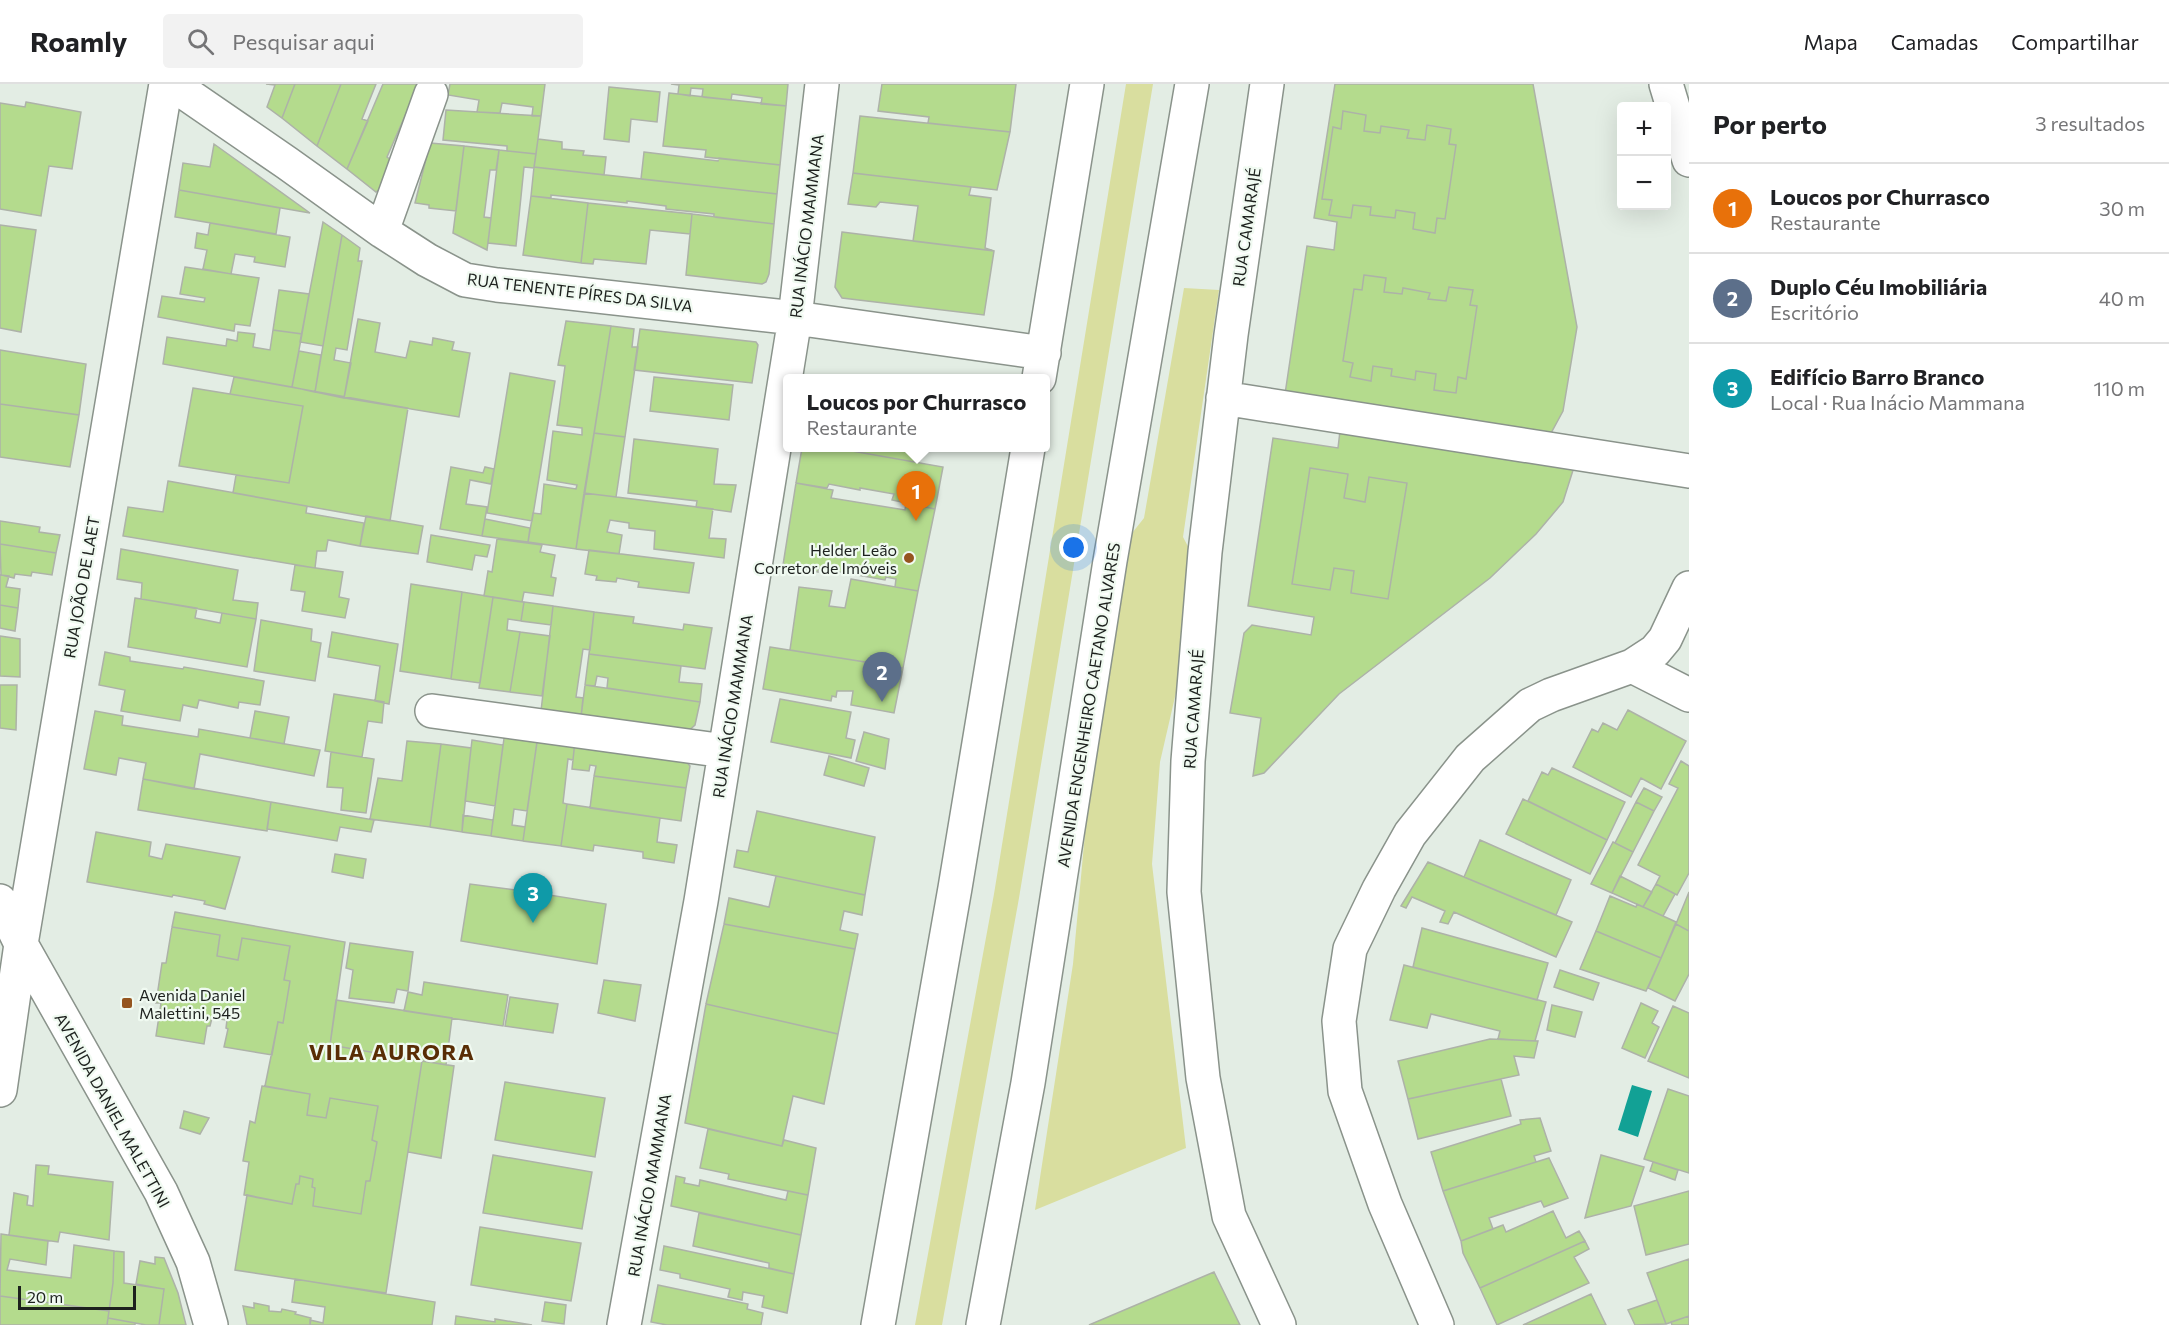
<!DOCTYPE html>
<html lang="pt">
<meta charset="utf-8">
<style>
body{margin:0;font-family:Commissioner,sans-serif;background:#f2f2f2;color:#202124}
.controls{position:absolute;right:18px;top:18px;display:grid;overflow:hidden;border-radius:6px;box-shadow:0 6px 24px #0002}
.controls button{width:54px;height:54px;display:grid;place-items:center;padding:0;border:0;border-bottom:2px solid #e0e0e0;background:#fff;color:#202124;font:30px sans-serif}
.scale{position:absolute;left:18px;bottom:15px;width:118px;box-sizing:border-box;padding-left:6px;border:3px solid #1d211e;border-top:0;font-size:16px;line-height:21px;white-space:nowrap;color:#1d211e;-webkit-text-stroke:4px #f0faf1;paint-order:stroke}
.you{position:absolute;left:1074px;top:464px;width:21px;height:21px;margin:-15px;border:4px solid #fff;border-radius:50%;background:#1a73e8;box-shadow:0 0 0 9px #1a73e833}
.badge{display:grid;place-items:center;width:39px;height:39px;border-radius:50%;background:#95551f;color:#fff;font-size:20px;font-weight:700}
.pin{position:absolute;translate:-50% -50px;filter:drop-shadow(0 2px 3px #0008)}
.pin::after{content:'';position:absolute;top:32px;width:21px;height:18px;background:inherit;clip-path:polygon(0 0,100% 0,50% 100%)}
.popup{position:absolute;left:783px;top:290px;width:267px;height:78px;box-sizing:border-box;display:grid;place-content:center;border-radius:6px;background:#fff;filter:drop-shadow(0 2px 4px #0005);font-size:20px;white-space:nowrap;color:#757577}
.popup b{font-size:22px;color:#202124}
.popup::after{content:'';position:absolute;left:50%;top:100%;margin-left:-12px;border:12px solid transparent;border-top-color:#fff}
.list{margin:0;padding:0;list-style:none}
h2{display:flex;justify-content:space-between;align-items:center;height:78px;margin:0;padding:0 24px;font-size:26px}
h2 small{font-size:20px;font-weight:400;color:#757577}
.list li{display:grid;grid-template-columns:39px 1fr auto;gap:18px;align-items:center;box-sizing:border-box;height:90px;padding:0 24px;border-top:2px solid #e0e0e0}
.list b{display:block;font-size:22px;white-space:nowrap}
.list p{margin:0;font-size:20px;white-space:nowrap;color:#757577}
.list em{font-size:20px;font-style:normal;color:#757577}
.icon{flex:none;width:33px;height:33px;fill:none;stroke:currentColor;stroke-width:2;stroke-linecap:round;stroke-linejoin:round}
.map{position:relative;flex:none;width:1689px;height:1241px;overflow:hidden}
header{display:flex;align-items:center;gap:36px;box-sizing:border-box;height:84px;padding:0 30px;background:#fff;border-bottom:2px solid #e0e0e0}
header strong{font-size:28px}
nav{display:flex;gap:33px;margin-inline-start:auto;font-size:21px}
.search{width:420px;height:54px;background:#f2f2f2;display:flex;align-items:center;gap:15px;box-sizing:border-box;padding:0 21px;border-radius:6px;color:#757577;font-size:22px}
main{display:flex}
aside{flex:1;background:#fff}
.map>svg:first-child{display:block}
.green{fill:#d9de9f}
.water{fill:#12a195}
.building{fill:#b4db8d;stroke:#adb2a8;stroke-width:1.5}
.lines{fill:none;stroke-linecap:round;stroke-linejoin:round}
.minor-casing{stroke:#8a938b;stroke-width:36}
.minor{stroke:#fff;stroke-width:33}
.poi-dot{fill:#95551f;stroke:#f0faf1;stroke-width:2}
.labels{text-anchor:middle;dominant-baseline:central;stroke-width:4.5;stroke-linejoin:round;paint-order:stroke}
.street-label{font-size:16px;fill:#1d211e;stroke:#f0faf1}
.poi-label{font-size:16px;fill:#1d211e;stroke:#f0faf1;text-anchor:end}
.district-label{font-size:22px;font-weight:bold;letter-spacing:1.5px;fill:#592d05;stroke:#f0faf1}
</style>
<header>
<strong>Roamly</strong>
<div class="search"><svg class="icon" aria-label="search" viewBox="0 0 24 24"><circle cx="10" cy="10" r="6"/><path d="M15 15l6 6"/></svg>Pesquisar aqui</div>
<nav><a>Mapa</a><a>Camadas</a><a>Compartilhar</a></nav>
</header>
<main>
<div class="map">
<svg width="1689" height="1241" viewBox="0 0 1689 1241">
<rect width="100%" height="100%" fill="#e3ede4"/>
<path class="green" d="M1126 0H1153L1019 814 942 1241H915L994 810Z
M1184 204 1219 206 1183 453 1203 491 1160 678 1152 780 1186 1064 1035 1126 1073 880 1110 477 1144 434Z"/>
<path class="water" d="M1632 1001 1652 1007 1638 1053 1618 1046Z"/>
<path class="building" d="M266 0H295L282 34 267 23 275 1Z
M295 0H341L317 62 282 34Z
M341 0H376L362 35 368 37 347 85 317 62Z
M383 0H419L387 73 391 76 380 105 376 108 347 85Z
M450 0H545L541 32H532L533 23 502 19 500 29 477 28 479 16 448 11Z
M671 0H788L786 22 761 20 762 14 732 10 731 16 702 13 703 5 691 4 690 12 678 10 679 1Z
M882 0H1016L1010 48 928 39 929 33 878 27Z
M1335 0H1533L1577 243 1563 327 1550 351 1285 310 1307 162 1334 166 1337 138 1314 134Z
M609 3 660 8 657 38 631 35 629 58 604 55Z
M669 9 786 22 780 81 705 73 706 66 663 62Z
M26 18 81 28 72 85 49 82 41 132 0 125V19L25 23Z
M446 26 541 32 536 70 507 67V62L443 56Z
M1343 27 1366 31 1364 47 1380 49 1381 42 1409 46 1407 54 1425 56 1427 41 1451 45 1449 60 1456 61 1445 135 1437 134 1435 149 1413 145 1415 129 1396 126 1395 134 1370 131 1371 123 1353 121 1351 134 1329 131 1332 116 1322 115 1333 43 1341 45Z
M860 32 1010 48 997 106 853 89Z
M538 55 562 58V65L584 67 583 71 606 73 604 91 534 83Z
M430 59 464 62 456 127 429 124V121L415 119Z
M214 60 310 129 179 106 183 79 210 83Z
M464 62 499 66 496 86H490L484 133 491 134 487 166 453 149Z
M499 66 536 70 534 84 524 83 516 162 488 159Z
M644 68 718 77 719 74 780 81 777 110 641 95Z
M534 83 777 110 774 140 714 133V130L666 125V122L627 117V119L551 111V114L531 112Z
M853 89 971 103 969 111 991 114 985 164 994 167 913 157 918 122 880 118 876 123 848 120Z
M179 106 280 124 276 150 175 133Z
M531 112 588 119 581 179 523 171Z
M588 119 692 130 690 150 650 146 646 180 594 175 593 180 581 179Z
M692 130 774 140 769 190 766 198 762 200 686 191Z
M323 138 342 151 323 262 300 258Z
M210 139 290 153 285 183 254 178 255 173 235 170 231 190 203 185 207 166 195 164 197 149 208 151Z
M0 141 36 146 21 248 0 244Z
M842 148 994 167 984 231 842 214 835 203Z
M342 151 360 164 358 177H362L347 266 336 264 334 276 351 279 344 314 315 308Z
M185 183 259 194 250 242 235 240 234 247 158 233 162 212 204 218 205 214 180 210Z
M1364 191 1386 194 1384 208 1402 210 1403 204 1430 209 1428 215 1446 217 1449 203 1473 206 1470 221 1477 222 1466 295 1458 293 1456 309 1434 306 1436 290 1416 287 1415 296 1391 292 1392 285 1373 282 1371 297 1350 293 1353 279 1343 277 1354 205 1362 206Z
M279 206 309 210 302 250 273 246Z
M358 235 380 239 375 268 406 274 410 257 432 261 433 254 454 258 452 266 470 269 459 333 344 314Z
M566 237 611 242 576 465 528 458 533 429 541 430 544 400 576 405 577 401 547 396 553 347 582 351V344L557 341 565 282 558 281Z
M611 242 634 245 632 263H638L625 353 594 349Z
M640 245 756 258 758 261 752 299 634 286Z
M273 246 302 250 292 303 163 280 167 253 226 262 227 255 237 257 238 248 255 250 253 263 270 266Z
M0 266 86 280 79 331 0 320Z
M299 267 321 271 315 308 292 303Z
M510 289 555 297 532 437 487 429Z
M234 293 408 324 390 437 233 409 236 391 289 399 303 322 230 310Z
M654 293 733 301 729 336 650 327Z
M193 304 303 322 289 399 179 382Z
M0 320 79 331 70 383 0 373Z
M1340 347 1574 383 1563 418 1536 450 1490 494 1339 610 1264 689 1253 692 1261 634 1230 629 1244 549 1252 541 1311 551 1314 533 1248 522 1273 354 1338 364Z
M594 349 625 353 616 413 584 409Z
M634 355 718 365 714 400 736 401 731 428 696 423 697 417 628 409Z
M802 364H835L943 383 935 425 892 416 894 410 860 404V406L829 400 827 404 796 399Z
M835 364H916L914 378Z
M451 383 483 389 485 383 494 385 491 400 470 396 466 420 487 423 482 452 440 445Z
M1310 384 1348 390 1344 414 1365 418 1369 393 1407 399 1388 515 1351 509 1354 487 1334 484 1330 506 1292 500Z
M168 397 307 422 306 429 364 439 360 462 328 456 326 467H317L315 484 123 452 128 423 163 428Z
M796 399 833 406 831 414 905 426 906 419 935 425 918 507 895 503 896 495 886 493 885 496 818 484V488L783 481Z
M584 409 713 425 709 454 726 455 724 474 654 465 655 447 629 444V439L610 436 607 448 622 451 619 470 576 465Z
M366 432 423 442 418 470 360 462Z
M485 435 530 444 528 458 482 452Z
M0 437 40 443 39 448 60 451 56 469 0 460Z
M431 451 490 461 487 473 475 471 472 486 427 478Z
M497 455 542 461 540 468 555 471 551 493 556 494 553 512 524 508 522 518 484 512 488 487 492 488Z
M0 460 56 469 52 491 32 488 31 492 15 490 14 494 1 491Z
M121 465 238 486 233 516 258 519 256 535 141 515 142 499 117 495Z
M589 466 694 479 689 509 638 503 639 498 617 494 616 498 596 496 597 492 585 490Z
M295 481 343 488 339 513 349 515 345 534 302 527 305 508 291 506Z
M0 491 9 492 6 503 20 505 18 524 0 521Z
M851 495 918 507 903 584 790 566 799 503 832 507 829 522 845 524Z
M411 500 462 508 451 595 400 587Z
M462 508 493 513 480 599 451 595Z
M493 513 524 518 521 537 508 535 507 546 520 548 510 608 479 604Z
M135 514 197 524 195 534 220 539 222 529 256 535 247 583 128 563Z
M524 518 553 522 551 541 521 537Z
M0 521 18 524 15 547 0 544Z
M553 522 594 528 590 566 583 565 576 613 583 614 581 633 541 627Z
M594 528 634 533 633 539 683 546 684 540 712 544 705 585 589 570Z
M261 536 312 545 311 557 321 559 315 597 254 587Z
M332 548 398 560 389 620 375 617 380 582 328 573Z
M520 548 550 552 542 612 510 608Z
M0 552 20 555V593L0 592Z
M770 563 903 584 894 629 851 621 853 607H837L836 613 832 612 831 617 763 605Z
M105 568 130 573V577L183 585 184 583 264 597 260 621 239 618 238 624 199 616 197 624 183 621 180 637 121 627 125 606 99 601Z
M589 570 681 582 679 598 702 600 700 618 607 604 608 594 597 592 595 602 585 601Z
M0 601H17L16 646 0 644Z
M585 601 700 618 695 641 686 649 581 633Z
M334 610 384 618 382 639 368 637 362 673 325 667Z
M780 615 851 628 846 654 855 656 851 674 771 658Z
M1628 626 1686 657 1661 705 1641 694 1631 713 1573 683 1592 645 1598 648 1603 639 1617 646Z
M95 627 123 632 122 641 198 653 199 645 320 666 314 692 200 670 194 705 143 695 146 679 119 674 116 691 84 685Z
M255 627 289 633 284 660 250 654Z
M505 647 538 651 527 727 514 725 512 741 525 743 523 757 491 752Z
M864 648 889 655 885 685 856 677Z
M538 651 575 657 573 676 568 675 563 719 567 720 561 762 523 757Z
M472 656 503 661 495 722 465 717Z
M407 657 441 660 430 743 370 735 378 694 402 697Z
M575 657 682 673 690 682 686 704 594 692 596 682 590 681 589 687 572 685Z
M441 660 471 664 462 748 430 743Z
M331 668 374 675 366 729 341 726 343 704 327 703Z
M829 672 869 684 864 702 824 691Z
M1681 677 1689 682V789L1677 811 1656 800 1660 792 1638 781 1678 704 1669 700Z
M1552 684 1625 718 1607 756 1528 717 1542 688 1548 691Z
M594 692 686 704 681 737 590 724Z
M143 695 271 718 267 747 138 726Z
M1644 704 1662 713 1654 727 1636 718Z
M1523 715 1607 756 1590 790 1506 750Z
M271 718 374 736 371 748 340 743 337 757 267 745Z
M1636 718 1654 727 1633 768 1615 759Z
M567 720 660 734 657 758 677 761 674 779 643 774V768L594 761 593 767 561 762Z
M757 727 875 753 865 811 734 783 737 766 748 768Z
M463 731 493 736 491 752 462 748Z
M96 748 151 758 149 772 162 775 166 760 240 773 225 825 204 820 205 817 173 811 172 813 87 798Z
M1480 756 1571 796 1556 831 1464 793Z
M1613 758 1633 768 1612 809 1591 800Z
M335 770 366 775 363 794 332 788Z
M1428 778 1572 838 1556 873 1454 828 1448 840 1440 838 1445 827 1412 813 1406 824 1401 822Z
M776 792 865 811 862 831 844 827 840 846 858 850 855 865 724 840 729 814 769 823Z
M1620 792 1652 808 1643 823 1612 809Z
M531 799 551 802 549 811 606 820 597 880 461 857 470 800 530 808Z
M1656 800 1675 810 1663 832 1643 823Z
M1689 808V847L1676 840Z
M1610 812 1636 823 1637 820 1676 838 1661 874 1596 847Z
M175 828 345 858 330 961 422 977 386 1209 235 1186 247 1111 292 1120 296 1100H299L300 1092 313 1095 312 1103 315 1104 313 1122 361 1130 366 1097H370L377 1058 372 1056 378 1022 330 1014 326 1034 307 1031 310 1010 265 1002 278 938 283 939 290 897 284 896 290 862 242 854 238 876 217 872 220 851 172 843Z
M724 840 855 865 838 950 706 920Z
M1676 840 1689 847V890L1675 917 1648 904Z
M172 843 220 851 217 872 238 876 242 854 290 862 284 896 290 897 283 939 278 938 272 971 224 963 228 945 226 944 227 936 212 934 210 942H207L204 960 156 952 161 919H156L162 879H166Z
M1422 844 1548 879 1537 916 1413 883Z
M1596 847 1661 874 1646 907 1580 885Z
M350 859 413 868 408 907 397 905 394 919 349 914 353 886 346 884Z
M1404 881 1546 918 1535 957 1498 955 1500 947 1431 930 1427 944 1390 936Z
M1560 886 1599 899 1593 916 1554 903Z
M604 896 641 901 635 937 598 929Z
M424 898 508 911 503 942 404 927 408 908 422 911Z
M510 913 558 920 553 949 505 942Z
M336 916 452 934 446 981 330 961Z
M1641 919 1658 927 1652 939 1659 943 1645 974 1622 964Z
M706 920 838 950 824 1020 793 1012 782 1062 685 1039Z
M1552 921 1582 928 1575 953 1547 946Z
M1673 922 1689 929V994L1648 977Z
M1490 955 1538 957 1534 974 1514 972 1519 991 1408 1015 1398 977Z
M422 977 454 982 441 1074 408 1068Z
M1501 995 1511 1032 1418 1055 1408 1015Z
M505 998 605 1014 595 1073 495 1056Z
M262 1002 310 1010 307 1031 326 1034 330 1014 378 1022 372 1056 377 1058 370 1097H366L361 1130 313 1122 315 1104 312 1103 313 1095 300 1092 299 1100H296L292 1120 244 1111 249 1078 243 1077 250 1037 255 1039Z
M1668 1005 1689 1012V1089L1644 1075Z
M184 1027 209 1034 200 1050 180 1044Z
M1540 1034 1551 1067 1534 1072 1536 1078 1443 1107 1431 1068 1521 1040 1520 1036Z
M708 1045 782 1062 784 1056 816 1064 808 1111 728 1095 729 1090 700 1084Z
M493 1071 592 1088 582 1145 483 1129Z
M1601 1071 1644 1083 1631 1122 1585 1134Z
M1549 1074 1568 1114 1544 1123 1541 1117 1489 1134 1493 1145 1461 1157 1443 1107Z
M1653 1078 1678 1086 1675 1096 1650 1087Z
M36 1081 49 1082 48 1090 113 1098 109 1156 60 1148 58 1158 9 1151 14 1109 28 1112 27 1121 33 1122Z
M676 1092 685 1094 684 1099 699 1102 700 1096 786 1116 788 1107 808 1111 801 1151 671 1122Z
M1689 1107V1160L1646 1171 1634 1122Z
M1553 1127 1566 1154 1579 1147 1585 1157 1480 1204 1463 1169 1461 1157 1503 1141 1506 1148Z
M699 1129 801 1151 794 1190 769 1184V1179L693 1162Z
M480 1143 581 1159 571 1217 471 1201Z
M1 1150 48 1157 46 1181 10 1175 7 1186 71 1194 74 1161 114 1167 113 1199 109 1227 0 1212Z
M1585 1157 1589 1165 1574 1173 1589 1199 1497 1241 1480 1204Z
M664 1162 794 1190 787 1229 762 1223 764 1212 743 1208 742 1216 728 1213 730 1205 680 1194V1190L660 1186Z
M114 1167 124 1168V1199L164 1205 159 1241H146L108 1234 113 1199Z
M155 1173 164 1174 178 1209 186 1241H159L164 1205 136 1200 140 1177 155 1180Z
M1689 1175V1232L1666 1240 1647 1189Z
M1214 1188 1240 1241H1089Z
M295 1195 435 1218 432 1241H310V1236L323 1239 325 1223 292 1218Z
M658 1201 748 1220 747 1225 763 1229 761 1241H667L651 1238Z
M1591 1210 1606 1241H1523Z
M0 1212 109 1227 107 1241H0Z
M1657 1216 1666 1240 1635 1241 1628 1226Z
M545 1218 566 1221 564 1240 542 1237Z
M254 1219 269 1222V1227L281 1228 282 1225 296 1228 295 1230 311 1234 310 1241H247L243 1222 254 1224Z
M456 1232 495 1238V1235L532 1241H455Z
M1689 1232V1241H1672L1671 1238Z
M108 1234 135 1239V1241H107Z"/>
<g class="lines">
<g class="minor-casing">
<path id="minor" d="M172 0 287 79 382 147 427 176 465 196 497 201 795 234 1044 269
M1267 0 1231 251 1205 468 1188 677 1184 808 1203 994 1229 1132 1279 1241
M1666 0 1689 76
M382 147 431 10
M1039 294 1087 0
M1223 314 1689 387
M1632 582 1689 611
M432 627 725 667
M0 817 21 860 161 1108 193 1178 211 1241
M0 1006 21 860 166 0
M624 1241 701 817 795 234 822 0
M878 1241 955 804 1028 364
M983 1241 1028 999 1110 477 1192 0
M1437 1241 1385 1120 1345 1007 1339 937 1350 865 1379 805 1410 750 1470 674 1530 621 1551 611 1632 582 1655 567 1665 555 1689 504"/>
</g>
<use href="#minor" class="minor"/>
</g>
<g class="poi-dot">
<circle cx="909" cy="474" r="6"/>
<rect x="121" y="913" width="12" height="12" rx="3"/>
</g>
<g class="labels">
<g class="street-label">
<text transform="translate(806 142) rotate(-83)">RUA INÁCIO MAMMANA</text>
<text transform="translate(1246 143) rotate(-82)">RUA CAMARAJÉ</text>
<text transform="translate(580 208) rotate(7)">RUA TENENTE PÍRES DA SILVA</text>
<text transform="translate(81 503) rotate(-80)">RUA JOÃO DE LAET</text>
<text transform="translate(1088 621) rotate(-81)">AVENIDA ENGENHEIRO CAETANO ALVARES</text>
<text transform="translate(732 622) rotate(-81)">RUA INÁCIO MAMMANA</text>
<text transform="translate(1193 625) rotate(-86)">RUA CAMARAJÉ</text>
<text transform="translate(113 1026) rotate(61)">AVENIDA DANIEL MALETTINI</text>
<text transform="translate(649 1101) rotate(-80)">RUA INÁCIO MAMMANA</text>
</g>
<g class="poi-label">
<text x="897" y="465">Helder Leão<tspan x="897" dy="18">Corretor de Imóveis</tspan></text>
<text x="139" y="910" text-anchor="start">Avenida Daniel<tspan x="139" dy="18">Malettini, 545</tspan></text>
</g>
<g class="district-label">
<text x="392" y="967">VILA AURORA</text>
</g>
</g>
</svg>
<div class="controls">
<button>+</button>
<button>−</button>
</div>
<div class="scale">20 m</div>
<div class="you"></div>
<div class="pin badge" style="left:916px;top:437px;background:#e8710a">1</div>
<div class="popup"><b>Loucos por Churrasco</b>Restaurante</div>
<div class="pin badge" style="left:882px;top:618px;background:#5c6f8a">2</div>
<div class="pin badge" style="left:533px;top:839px;background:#0f9aa8">3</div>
</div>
<aside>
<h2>Por perto<small>3 resultados</small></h2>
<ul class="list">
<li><span class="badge" style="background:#e8710a">1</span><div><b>Loucos por Churrasco</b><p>Restaurante</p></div><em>30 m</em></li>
<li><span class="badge" style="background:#5c6f8a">2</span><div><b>Duplo Céu Imobiliária</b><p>Escritório</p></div><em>40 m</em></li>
<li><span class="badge" style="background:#0f9aa8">3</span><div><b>Edifício Barro Branco</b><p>Local · Rua Inácio Mammana</p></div><em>110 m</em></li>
</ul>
</aside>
</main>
